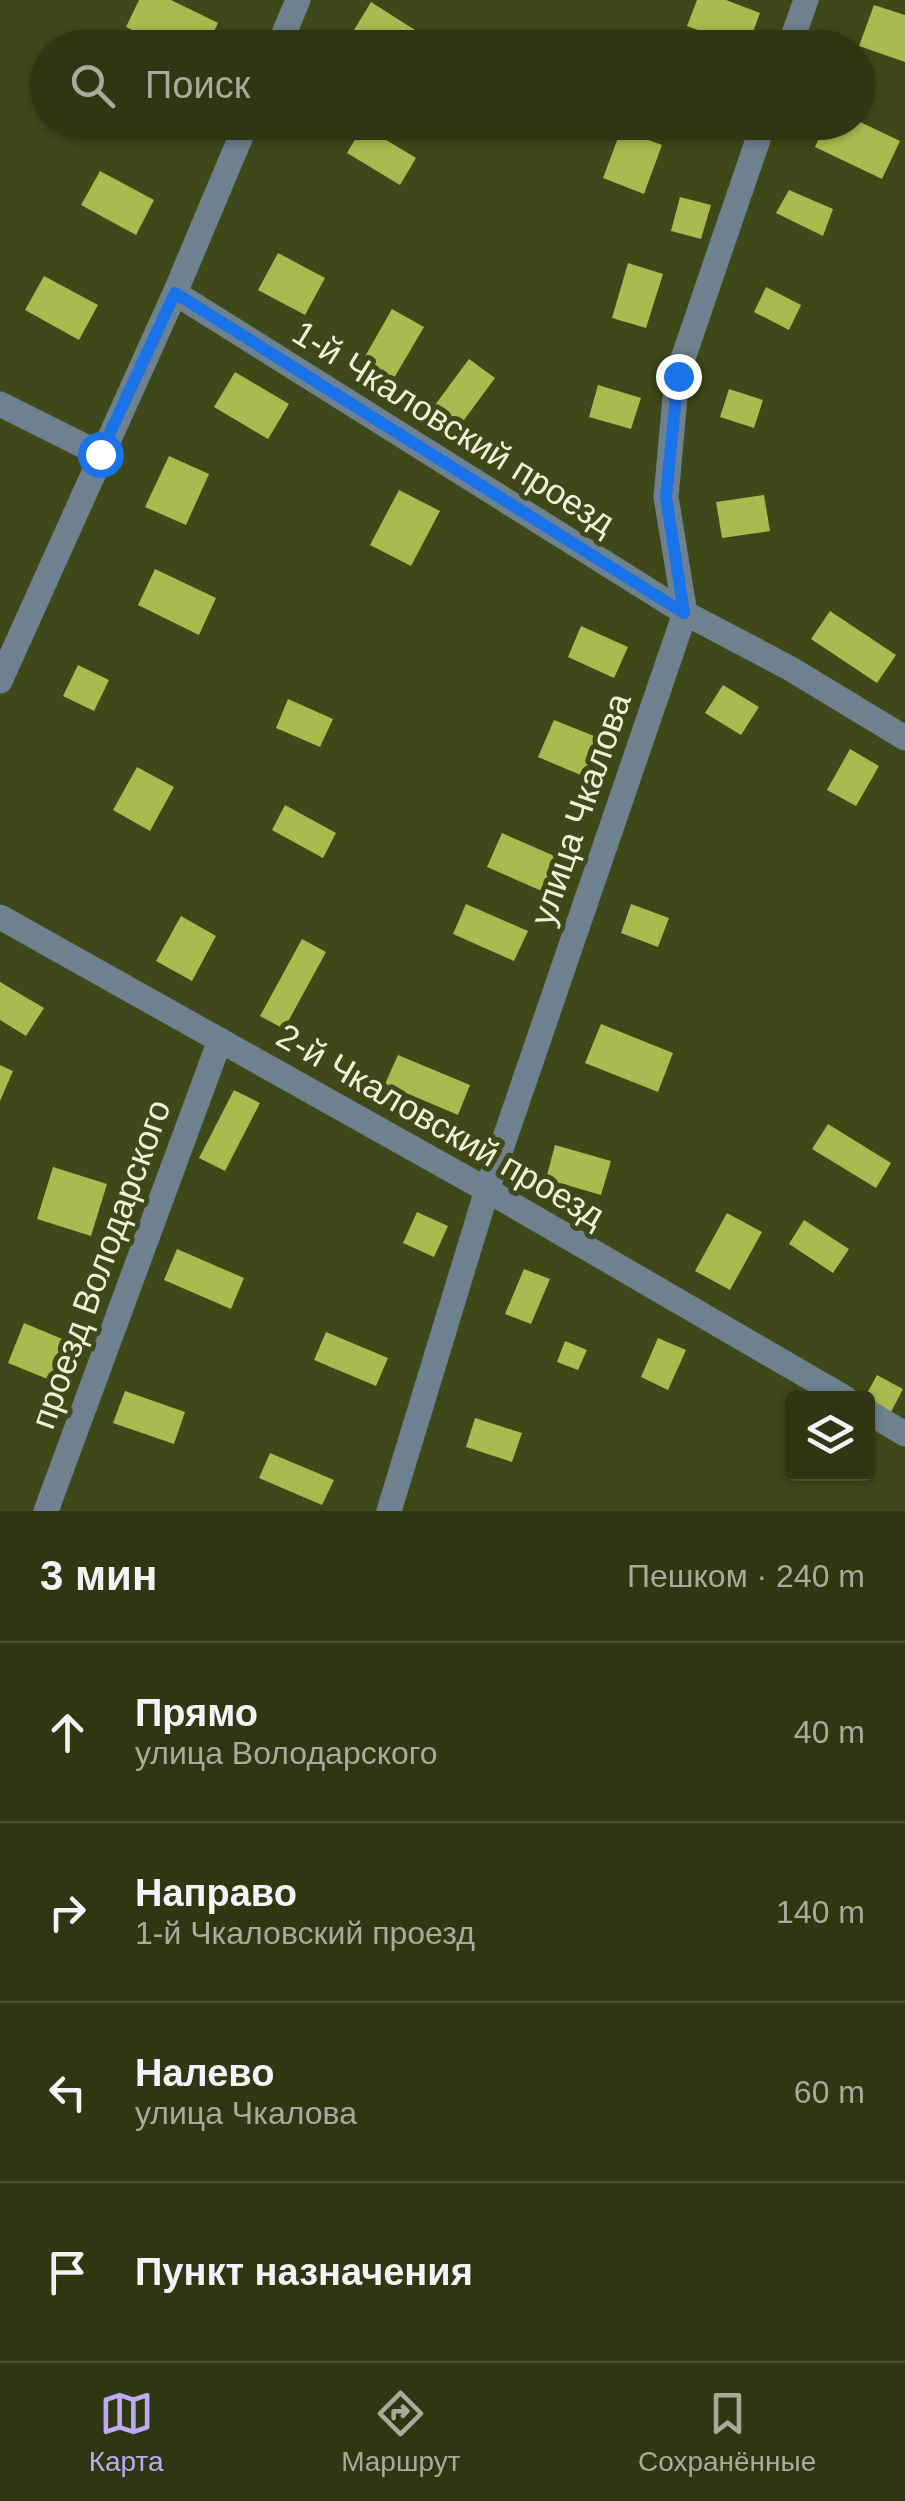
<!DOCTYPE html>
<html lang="ru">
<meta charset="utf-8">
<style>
body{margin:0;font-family:Helvetica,sans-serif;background:#373e1b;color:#f1f3f6}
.controls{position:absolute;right:30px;bottom:30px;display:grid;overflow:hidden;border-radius:10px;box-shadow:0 2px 8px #0004}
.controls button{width:90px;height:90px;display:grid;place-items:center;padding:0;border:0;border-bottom:2px solid #4a5032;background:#2f3612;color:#f1f3f6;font:50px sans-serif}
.stop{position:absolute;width:30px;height:30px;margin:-22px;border:8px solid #1a73e8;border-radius:50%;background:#fff}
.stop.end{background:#1a73e8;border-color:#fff;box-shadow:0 2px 10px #0008}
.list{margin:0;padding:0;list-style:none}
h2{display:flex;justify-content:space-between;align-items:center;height:130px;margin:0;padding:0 40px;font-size:42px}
h2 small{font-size:32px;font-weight:400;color:#a7ab9f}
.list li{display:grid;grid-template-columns:65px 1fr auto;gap:30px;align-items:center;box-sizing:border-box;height:180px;padding:0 40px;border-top:2px solid #4a5032}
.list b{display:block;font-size:38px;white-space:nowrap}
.list p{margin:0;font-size:32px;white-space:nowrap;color:#a7ab9f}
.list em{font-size:32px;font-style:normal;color:#a7ab9f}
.icon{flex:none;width:55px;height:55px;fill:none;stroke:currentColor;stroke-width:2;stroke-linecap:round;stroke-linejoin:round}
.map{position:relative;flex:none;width:905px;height:1511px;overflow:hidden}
.search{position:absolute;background:#2f3612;box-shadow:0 2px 8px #0004;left:30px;right:30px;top:30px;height:110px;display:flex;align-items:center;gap:25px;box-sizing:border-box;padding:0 35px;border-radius:55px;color:#a7ab9f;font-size:38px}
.sheet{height:850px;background:#2f3612}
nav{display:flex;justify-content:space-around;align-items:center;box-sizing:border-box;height:140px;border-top:2px solid #4a5032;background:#2f3612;font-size:28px;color:#a7ab9f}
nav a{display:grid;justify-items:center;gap:5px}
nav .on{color:#c0a8f4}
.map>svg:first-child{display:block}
.building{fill:#a8bb4f}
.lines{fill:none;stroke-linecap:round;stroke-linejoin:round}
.minor{stroke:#6d818f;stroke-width:25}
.route{stroke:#1a73e8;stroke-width:12}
.labels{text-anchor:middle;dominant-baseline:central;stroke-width:10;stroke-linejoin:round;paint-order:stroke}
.street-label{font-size:35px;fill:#ecf2d8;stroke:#3f4818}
</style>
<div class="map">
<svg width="905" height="1511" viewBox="0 0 905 1511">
<rect width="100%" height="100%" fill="#3f4818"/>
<path class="building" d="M139 0H171L218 23 206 48H168L126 27Z
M697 0H726L760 13 747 48 687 26Z
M371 2 415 30 403 48H381L354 30Z
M874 5 905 15V62L859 46Z
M858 121 900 141 882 179 815 147 826 122Z
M692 122H728L724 135Z
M363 126 416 158 400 185 347 153Z
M621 130 662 145 644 194 603 178Z
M100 171 154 200 136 235 81 205Z
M789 190 833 209 823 236 776 213Z
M680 197 711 205 701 239 671 231Z
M278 253 325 278 305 315 258 290Z
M628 263 663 274 646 328 612 318Z
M44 276 98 305 79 340 25 310Z
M766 287 801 305 789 330 754 312Z
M392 309 424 327 394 378 363 360Z
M469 359 495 378 461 424 435 405Z
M235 372 289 404 268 439 214 407Z
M598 385 641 398 631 429 589 417Z
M729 389 763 400 754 428 720 417Z
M169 456 209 474 186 525 145 507Z
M399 490 440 511 411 566 370 545Z
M764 495 770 531 722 538 716 502Z
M155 569 216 598 199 635 138 605Z
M830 611 896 655 877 683 811 639Z
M581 626 628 647 614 678 568 657Z
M78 665 109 680 94 711 63 696Z
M723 685 759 707 741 735 705 713Z
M288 699 333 719 320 747 276 728Z
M554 720 599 738 583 776 538 757Z
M850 749 879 766 856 806 827 790Z
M137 767 174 787 150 831 113 810Z
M285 805 336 833 323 858 272 830Z
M502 833 559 858 544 892 487 867Z
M466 904 528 931 514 961 453 934Z
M631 904 669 918 658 947 621 933Z
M181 916 216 936 192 981 156 961Z
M302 939 326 952 284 1029 260 1016Z
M0 982 44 1008 26 1036 0 1020Z
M601 1024 673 1053 658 1092 585 1063Z
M398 1055 470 1085 458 1115 385 1084Z
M0 1065 13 1071 0 1101Z
M234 1090 260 1103 225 1171 199 1158Z
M828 1124 891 1163 876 1188 812 1149Z
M555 1145 611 1161 601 1195 546 1179Z
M53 1167 107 1184 91 1236 37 1219Z
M417 1212 448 1226 434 1257 403 1243Z
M727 1213 762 1232 730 1290 695 1271Z
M804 1220 849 1249 833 1273 789 1244Z
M177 1249 244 1278 231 1309 164 1280Z
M524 1269 550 1279 531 1324 505 1314Z
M24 1323 67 1341 50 1380 8 1363Z
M326 1332 388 1358 376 1386 314 1360Z
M658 1338 686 1350 668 1390 641 1377Z
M565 1341 587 1350 578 1370 557 1362Z
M877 1375 903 1389 891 1412 865 1397Z
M125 1391 185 1412 174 1444 113 1423Z
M475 1418 522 1433 512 1462 466 1447Z
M270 1453 334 1480 322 1505 259 1478Z"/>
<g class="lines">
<path class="minor" d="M278 48 298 0
M789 48 806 0
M175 293 685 613 791 669 905 738
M0 404 100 454
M0 681 175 293 247 122
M0 917 487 1190 845 1398
M868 1412 905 1434
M46 1511 220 1040
M389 1511 487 1190 685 613 666 497 677 376 764 122"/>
</g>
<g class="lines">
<path class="route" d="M100 454 175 293 684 613 666 497 678 376"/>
</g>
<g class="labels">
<g class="street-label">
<text transform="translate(454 427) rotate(32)">1-й Чкаловский проезд</text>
<text transform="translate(580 809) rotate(-71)">улица Чкалова</text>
<text transform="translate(441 1125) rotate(30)">2-й Чкаловский проезд</text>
<text transform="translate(100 1264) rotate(-70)">проезд Володарского</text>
</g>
</g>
</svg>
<div class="controls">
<button><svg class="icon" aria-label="layers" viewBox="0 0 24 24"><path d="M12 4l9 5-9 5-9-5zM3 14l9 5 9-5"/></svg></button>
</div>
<div class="stop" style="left:100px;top:454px"></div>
<div class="stop end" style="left:678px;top:376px"></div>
<div class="search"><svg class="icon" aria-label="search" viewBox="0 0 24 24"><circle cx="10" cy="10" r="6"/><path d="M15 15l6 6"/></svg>Поиск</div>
</div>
<section class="sheet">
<h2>3 мин<small>Пешком · 240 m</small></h2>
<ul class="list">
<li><svg class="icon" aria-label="ahead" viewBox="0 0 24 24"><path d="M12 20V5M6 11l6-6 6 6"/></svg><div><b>Прямо</b><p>улица Володарского</p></div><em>40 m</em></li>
<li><svg class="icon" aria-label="right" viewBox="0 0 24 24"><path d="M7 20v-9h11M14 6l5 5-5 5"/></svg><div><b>Направо</b><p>1-й Чкаловский проезд</p></div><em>140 m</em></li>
<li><svg class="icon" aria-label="left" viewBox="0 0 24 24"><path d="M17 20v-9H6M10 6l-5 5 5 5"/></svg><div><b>Налево</b><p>улица Чкалова</p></div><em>60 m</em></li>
<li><svg class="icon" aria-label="arrive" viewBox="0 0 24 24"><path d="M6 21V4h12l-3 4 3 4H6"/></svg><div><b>Пункт назначения</b></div></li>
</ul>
</section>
<nav>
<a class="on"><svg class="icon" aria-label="map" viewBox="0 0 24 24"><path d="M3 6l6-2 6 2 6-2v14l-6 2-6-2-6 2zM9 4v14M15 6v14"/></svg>Карта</a>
<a><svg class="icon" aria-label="directions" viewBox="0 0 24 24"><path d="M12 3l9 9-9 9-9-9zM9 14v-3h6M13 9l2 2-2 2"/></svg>Маршрут</a>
<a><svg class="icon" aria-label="saved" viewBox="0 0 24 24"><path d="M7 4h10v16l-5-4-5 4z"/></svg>Сохранённые</a>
</nav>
